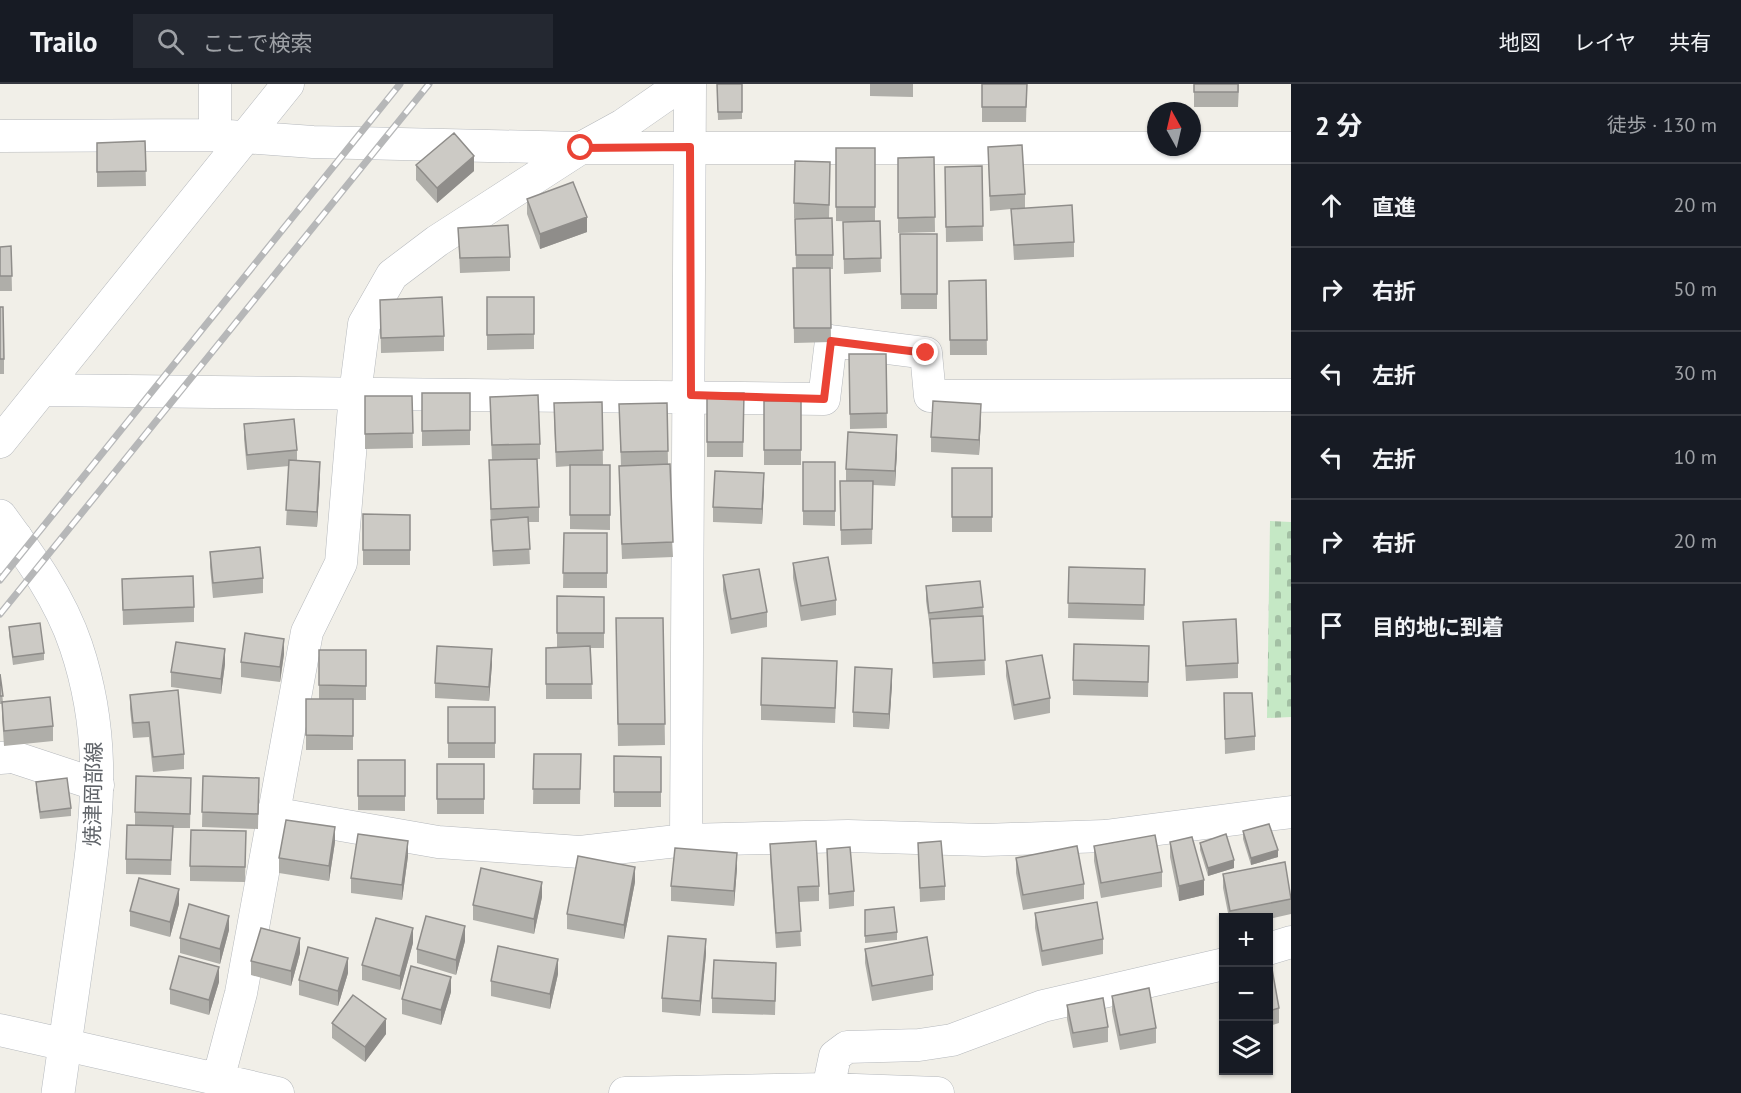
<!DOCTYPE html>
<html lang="ja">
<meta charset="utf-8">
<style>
body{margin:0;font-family:"PT Sans","Noto Sans JP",sans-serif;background:#242831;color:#f1f3f6}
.controls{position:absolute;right:18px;bottom:18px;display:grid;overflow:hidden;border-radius:0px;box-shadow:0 2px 4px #0004}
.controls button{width:54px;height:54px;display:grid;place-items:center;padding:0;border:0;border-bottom:2px solid #363941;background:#171b24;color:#f1f3f6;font:30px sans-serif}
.compass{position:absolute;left:1147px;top:18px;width:54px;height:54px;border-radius:50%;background:#171b24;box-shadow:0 2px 4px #0004;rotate:352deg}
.stop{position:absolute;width:18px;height:18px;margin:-14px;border:4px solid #ea4335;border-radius:50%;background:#fff}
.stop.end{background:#ea4335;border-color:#fff;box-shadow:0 2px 6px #0008}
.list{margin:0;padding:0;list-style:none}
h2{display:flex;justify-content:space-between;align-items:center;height:78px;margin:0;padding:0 24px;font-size:26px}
h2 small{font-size:20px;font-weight:400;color:#9ea1a6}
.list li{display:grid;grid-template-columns:39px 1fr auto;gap:18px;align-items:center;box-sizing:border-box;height:84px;padding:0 24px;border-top:2px solid #363941}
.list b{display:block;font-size:22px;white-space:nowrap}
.list em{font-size:20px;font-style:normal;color:#9ea1a6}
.icon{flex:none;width:33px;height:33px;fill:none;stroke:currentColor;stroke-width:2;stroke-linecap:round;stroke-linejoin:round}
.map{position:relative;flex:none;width:1291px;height:1009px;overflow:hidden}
header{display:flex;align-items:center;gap:36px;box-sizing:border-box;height:84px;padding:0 30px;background:#171b24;border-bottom:2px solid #363941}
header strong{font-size:28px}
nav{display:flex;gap:33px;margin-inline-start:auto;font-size:21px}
.search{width:420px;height:54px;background:#242831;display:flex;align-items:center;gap:15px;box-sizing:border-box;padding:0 21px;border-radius:0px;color:#9ea1a6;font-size:22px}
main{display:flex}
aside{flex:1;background:#171b24}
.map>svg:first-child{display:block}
.cemetery{fill:url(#cemetery-stones)}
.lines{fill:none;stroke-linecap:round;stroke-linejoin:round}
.street-casing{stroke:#b5b8bc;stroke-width:33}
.secondary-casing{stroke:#b6babf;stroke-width:34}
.street{stroke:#fff;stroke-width:32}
.secondary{stroke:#fff;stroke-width:33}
.rail-casing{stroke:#b6b7b8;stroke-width:7}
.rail{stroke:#fff;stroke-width:4.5;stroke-dasharray:14;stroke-linecap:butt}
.wall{fill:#afaea9}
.shaded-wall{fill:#8f8d8a}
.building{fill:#cccac5;stroke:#8f8d8a;stroke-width:1.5}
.route{stroke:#ea4335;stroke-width:8}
.labels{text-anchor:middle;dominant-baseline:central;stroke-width:4.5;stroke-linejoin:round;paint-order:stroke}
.street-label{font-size:21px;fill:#5f6368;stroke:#fff}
</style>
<header>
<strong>Trailo</strong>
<div class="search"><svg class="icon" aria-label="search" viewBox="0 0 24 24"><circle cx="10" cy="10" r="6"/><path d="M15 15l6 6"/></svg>ここで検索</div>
<nav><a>地図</a><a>レイヤ</a><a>共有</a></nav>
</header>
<main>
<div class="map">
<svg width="1291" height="1009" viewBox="0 0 1291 1009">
<defs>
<pattern id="cemetery-stones" width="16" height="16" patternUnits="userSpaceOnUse" patternTransform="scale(1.5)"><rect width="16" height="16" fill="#c5e8c5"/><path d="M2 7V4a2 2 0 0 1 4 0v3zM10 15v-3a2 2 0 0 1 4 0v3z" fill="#a3c0a4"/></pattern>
</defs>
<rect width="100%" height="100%" fill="#f1efe8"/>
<path class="cemetery" d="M1270 437 1291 438V633L1267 634Z"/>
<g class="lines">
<g class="street-casing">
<path id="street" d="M215 51V0
M0 52 215 51 313 58 581 64H1291
M42 306 824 315 831 257 926 269 930 312 1291 311
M0 358 288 0
M0 473 16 453
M0 674 13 673 98 701
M272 729 438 758 580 768 686 756 848 752 984 756 1105 752 1291 728
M686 756 690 0
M1268 865 1291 858
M0 946 278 1009
M218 996 241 909 307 548 341 479 355 310 364 240 392 191 437 157 581 64 623 41 682 0
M828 1005 835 972 847 963 919 961 952 956 1043 922 1224 880
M625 1009 828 1005 938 1009"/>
</g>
<g class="secondary-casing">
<path id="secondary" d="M0 432C30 473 60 514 76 562 109 660 96 742 82 842 74 898 66 953 58 1009"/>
</g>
<use href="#street" class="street"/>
<use href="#secondary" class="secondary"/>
<g class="rail-casing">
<path id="rail" d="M0 496 400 0
M0 530 429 0"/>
</g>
<use href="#rail" class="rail"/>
</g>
<path class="wall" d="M717 0H742V35L718 36Z
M870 0H913V13L870 12Z
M982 0H1027L1026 38H982Z
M1194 0H1239L1238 23H1194Z
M145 57 146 102 97 103V59Z
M988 63 1025 110V124L1074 158V173L1014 176 1011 125 990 127Z
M836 64H875V137H880L881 188 844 190 843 138H867L836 137Z
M934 73 935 148 898 149V74Z
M416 81 474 87 437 119 416 96Z
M982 82 983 157 946 158 945 83Z
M830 93 829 134 833 171V185H830L831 258 794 259 793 184H796L795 135H806L794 134V119Z
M527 115 587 148 540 165 527 130Z
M458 144 510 173V187L460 189Z
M900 150H937V225H901Z
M11 162 12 207H0V163Z
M986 196 987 271H950L949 197Z
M487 213H534V265L487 266Z
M380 216 444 252V267L381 269Z
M0 223 4 275V290H0Z
M849 270H886L887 344 850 345Z
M422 309H470V361L422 362Z
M707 309H744L743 373H707Z
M365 312H412L413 364 365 365Z
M764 317H801V381H764Z
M602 318 603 381H610V446L570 445V382L556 383 554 334Z
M667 319 668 380 673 473 622 475 619 397V382H621L619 320Z
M490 328 540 360V375L492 376Z
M981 334 979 371 931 368V353Z
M244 340 297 366V376L320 393 317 443 286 441 289 382 247 386 244 355Z
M897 366 895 402 873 401 872 460 841 461 840 397H846V385Z
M489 376 539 423V438H528L530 480 493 482 491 450Z
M803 378H835V442L803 441Z
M952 384H992V448H952Z
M764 404 762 440 713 438V423Z
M363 430 410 431V481H363Z
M564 449H607V504H563Z
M210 468 263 494V509L213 514 210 483Z
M793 479 836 516V531L801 537 793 494Z
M1069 483 1145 485 1144 536 1068 534Z
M723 491 767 528V543L731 550 723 506Z
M122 495 194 523V538L123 541Z
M926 502 983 523 985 591 933 594 930 544 926 517Z
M557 512 604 513V564H591L592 615H546V564L557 563Z
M616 534H663L665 661 618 662Z
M1183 538 1238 579V594L1186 597Z
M9 543 44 569V576L13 581 9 551Z
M1149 562 1148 613 1073 611V596Z
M319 566H366V616H353V666H306V615H319Z
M284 570 280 598 241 593V578Z
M1006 577 1050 614V629L1014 636 1006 592Z
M225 580 221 610 171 603V588Z
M492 580 489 617 435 614V599Z
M0 590 3 618 53 642V657L4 662 2 633V620H0Z
M837 592 835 639 761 636V621Z
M892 600 889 645 853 643V628Z
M1224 609 1255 652V666L1225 670Z
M130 611 184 670V685L153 688 149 653 133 654 130 625Z
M448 623H495V674H448Z
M534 670H581L580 720H533Z
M614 672 661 673V723H614Z
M358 676H405V727L358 726Z
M437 680H484V730H437Z
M203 692 259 694 258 745 202 743Z
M191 694 190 744H173L171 791 126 790V775L135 741V728Z
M36 698 71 724V732L40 735 36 706Z
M246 747 245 798 190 797V782Z
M1243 747 1278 773 1251 781 1243 755Z
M335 758 329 797 279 789V774Z
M1170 758 1204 811 1179 817 1170 773Z
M918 759 945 802V816L920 818Z
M1200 759 1234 784 1208 792 1200 766Z
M770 760 819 802V817L799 818 801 862 776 864 770 774Z
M1094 762 1162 788V803L1101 814 1094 777Z
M827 765 854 807V822L829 825Z
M408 772 402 816 351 809V794Z
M1016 774 1084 800V815L1023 826 1016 789Z
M737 784 734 822 671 817V802Z
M1223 790 1291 811V830L1269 835V834H1229L1223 804Z
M635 798 624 855 567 845V830Z
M542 813 534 850 473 836V821Z
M179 820 170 853 130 842V827Z
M865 826 897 848V856L865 859Z
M1035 829 1103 855V870L1042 882 1035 844Z
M229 846 220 880 180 869V854Z
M465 857 456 891 417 879V865Z
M413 859 400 906 362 896V881Z
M865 865 933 891V906L872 917 865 879Z
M300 869 291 902 251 891V877Z
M706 870 700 932 662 928V914Z
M1269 886 1279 924V939L1269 942Z
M348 889 338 922 299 911V896Z
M558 890 550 925 491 912V897Z
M776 893 775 931 712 929V914Z
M219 898 209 931 170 920V905Z
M451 908 441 941 402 930V915Z
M1112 912 1156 944V959L1120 966 1112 927Z
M1067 921 1108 943V958L1073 964 1067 935Z
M332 939 386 950 365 978 332 954Z"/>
<path class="shaded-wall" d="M474 72V87L437 119V104Z
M587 133V148L540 165V150Z
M981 320V334L979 371V356Z
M897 351V366L895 402V387Z
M320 378V393L317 443V428Z
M764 389V404L762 440V425Z
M284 555V570L280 598V583Z
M225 565V580L221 610V595Z
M492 565V580L489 617V603Z
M892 585V600L889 645V630Z
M335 743V758L329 797V782Z
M408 757V772L402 816V801Z
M1278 766V773L1251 781V774Z
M737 769V784L734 822V807Z
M1234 776V784L1208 792V784Z
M635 783V798L624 855V841Z
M1204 796V811L1179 817V802Z
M542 798V813L534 850V835Z
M179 805V820L170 853V838Z
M229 832V846L220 880V865Z
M465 842V857L456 891V876Z
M413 844V859L400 906V892Z
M300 854V869L291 902V887Z
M706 855V870L700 932V917Z
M348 874V889L338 922V907Z
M558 875V890L550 925V910Z
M219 883V898L209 931V916Z
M451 893V908L441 941V926Z
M386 935V950L365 978V963Z"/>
<path class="building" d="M717 0H742V28H718Z
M982 0H1027L1026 23H982Z
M1194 0H1238V8H1194Z
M454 49 474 72 437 104 416 81Z
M145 57 146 87 97 88V59Z
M1022 61 1025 110 990 112 988 63Z
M836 64H875V123H836Z
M934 73 935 133 898 134V74Z
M795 77 830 78 829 121 794 119Z
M982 82 983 142 946 143 945 83Z
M573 98 587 133 540 150 527 115Z
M1072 121 1074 158 1014 161 1011 125Z
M832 134 833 171H796L795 135Z
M880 137 881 174 844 175 843 138Z
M508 141 510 173 460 174 458 144Z
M900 150H937V210H901Z
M11 162 12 192H0V163Z
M793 184H830L831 244H794Z
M986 196 987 256H950L949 197Z
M442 213 444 252 381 254 380 216Z
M487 213H534V250L487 251Z
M0 223H3L4 275H0Z
M849 270H886L887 329 850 330Z
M422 309H470V346L422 347Z
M707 309H744L743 358H707Z
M538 311 540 360 492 361 490 313Z
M365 312H412L413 349 365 350Z
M764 317H801V366H764Z
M933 317 981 320 979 356 931 353Z
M602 318 603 366 556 368 554 319Z
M667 319 668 367 621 368 619 320Z
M294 335 297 366 247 371 244 340Z
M848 348 897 351 895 387 846 385Z
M537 375 539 423 491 425 489 376Z
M289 376 320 378 317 428 286 426Z
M803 378H835V427H803Z
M670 380 673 458 622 460 619 382Z
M570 381H610V431H570Z
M952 384H992V433H952Z
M715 387 764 389 762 425 713 423Z
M840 397H873L872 445 841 446Z
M363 430 410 431V466H363Z
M528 433 530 465 493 467 491 436Z
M564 449H607V489H563Z
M260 463 263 494 213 499 210 468Z
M828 473 836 516 801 522 793 479Z
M1069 483 1145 485 1144 521 1068 519Z
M759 485 767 528 731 535 723 491Z
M193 492 194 523 123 526 122 495Z
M980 497 983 523 929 529 926 502Z
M557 512 604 513V549H557Z
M983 532 985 576 933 579 930 535Z
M616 534H663L665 640H618Z
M1236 535 1238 579 1186 582 1183 538Z
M40 539 44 569 13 573 9 543Z
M245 549 284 555 280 583 241 578Z
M176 558 225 565 221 595 171 588Z
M1074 560 1149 562 1148 598 1073 596Z
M437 562 492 565 489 603 435 599Z
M590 562 592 600H546V564Z
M319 566H366V602L319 601Z
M1042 571 1050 614 1014 621 1006 577Z
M762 574 837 577 835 624 761 621Z
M855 583 892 585 889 630 853 628Z
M0 590 3 612H0Z
M178 606 184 670 153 673 149 638 133 639 130 611Z
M1224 609H1252L1255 652 1225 655Z
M50 613 53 642 4 647 2 618Z
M306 615H353V652L306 651Z
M448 623H495V659H448Z
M534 670H581L580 705H533Z
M614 672 661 673V708H614Z
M358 676H405V712H358Z
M437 680H484V715H437Z
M136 692 191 694 190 730 135 728Z
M203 692 259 694 258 730 202 728Z
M67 694 71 724 40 728 36 698Z
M286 736 335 743 329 782 279 774Z
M1269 740 1278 766 1251 774 1243 747Z
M127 741 173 742 171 776 126 775Z
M191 746 246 747 245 783 190 782Z
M358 750 408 757 402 801 351 794Z
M1226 750 1234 776 1208 784 1200 759Z
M1155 751 1162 788 1101 799 1094 762Z
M1192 753 1204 796 1179 802 1170 758Z
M816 757 819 802 798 803 801 847 776 849 770 760Z
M941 757 945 802 920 804 918 759Z
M1077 762 1084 800 1023 811 1016 774Z
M850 763 854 807 829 810 827 765Z
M675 764 737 769 734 807 671 802Z
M578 772 635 783 624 841 567 830Z
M1285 778 1291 815 1230 827 1223 790Z
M481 784 542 798 534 835 473 821Z
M139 794 179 805 170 838 130 827Z
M1097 818 1103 855 1042 867 1035 829Z
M189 820 229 832 220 865 180 854Z
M894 823 897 848 865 852V826Z
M426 832 465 842 456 876 417 865Z
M376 834 413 844 400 892 362 881Z
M261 844 300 854 291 887 251 877Z
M668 852 706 855 700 917 662 914Z
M927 853 933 891 872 902 865 865Z
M498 862 558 875 550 910 491 897Z
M308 863 348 874 338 907 299 896Z
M179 872 219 883 209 916 170 905Z
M714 876 776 879 775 917 712 914Z
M411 882 451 893 441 926 402 915Z
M1272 885 1279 924 1269 927V886Z
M1149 904 1156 944 1120 951 1112 912Z
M353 911 386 935 365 963 332 939Z
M1103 914 1108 943 1073 949 1067 921Z"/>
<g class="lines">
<path class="route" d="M581 64 690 63 691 311 824 315 831 257 926 269"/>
</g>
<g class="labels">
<g class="street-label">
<text transform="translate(93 710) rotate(-89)">焼津岡部線</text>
</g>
</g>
</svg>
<div class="controls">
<button>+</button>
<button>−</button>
<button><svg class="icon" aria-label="layers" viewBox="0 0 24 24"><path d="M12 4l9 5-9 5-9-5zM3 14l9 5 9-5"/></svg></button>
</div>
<svg class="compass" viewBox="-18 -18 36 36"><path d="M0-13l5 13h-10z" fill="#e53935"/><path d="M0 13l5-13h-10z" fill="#9ea1a6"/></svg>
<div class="stop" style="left:581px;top:64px"></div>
<div class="stop end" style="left:926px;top:269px"></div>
</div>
<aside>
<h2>2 分<small>徒歩 · 130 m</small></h2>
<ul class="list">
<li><svg class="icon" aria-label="ahead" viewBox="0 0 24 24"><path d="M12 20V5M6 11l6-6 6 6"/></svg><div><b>直進</b></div><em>20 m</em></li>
<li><svg class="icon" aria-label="right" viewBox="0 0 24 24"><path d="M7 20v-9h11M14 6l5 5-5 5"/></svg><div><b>右折</b></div><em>50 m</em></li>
<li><svg class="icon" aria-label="left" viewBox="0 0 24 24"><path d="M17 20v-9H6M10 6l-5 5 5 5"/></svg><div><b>左折</b></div><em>30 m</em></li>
<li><svg class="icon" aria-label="left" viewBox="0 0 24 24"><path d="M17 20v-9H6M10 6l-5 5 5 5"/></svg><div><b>左折</b></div><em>10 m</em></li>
<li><svg class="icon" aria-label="right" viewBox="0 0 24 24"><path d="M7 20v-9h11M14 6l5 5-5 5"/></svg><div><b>右折</b></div><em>20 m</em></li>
<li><svg class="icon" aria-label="arrive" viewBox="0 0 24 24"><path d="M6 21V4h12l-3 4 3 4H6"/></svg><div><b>目的地に到着</b></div></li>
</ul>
</aside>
</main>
